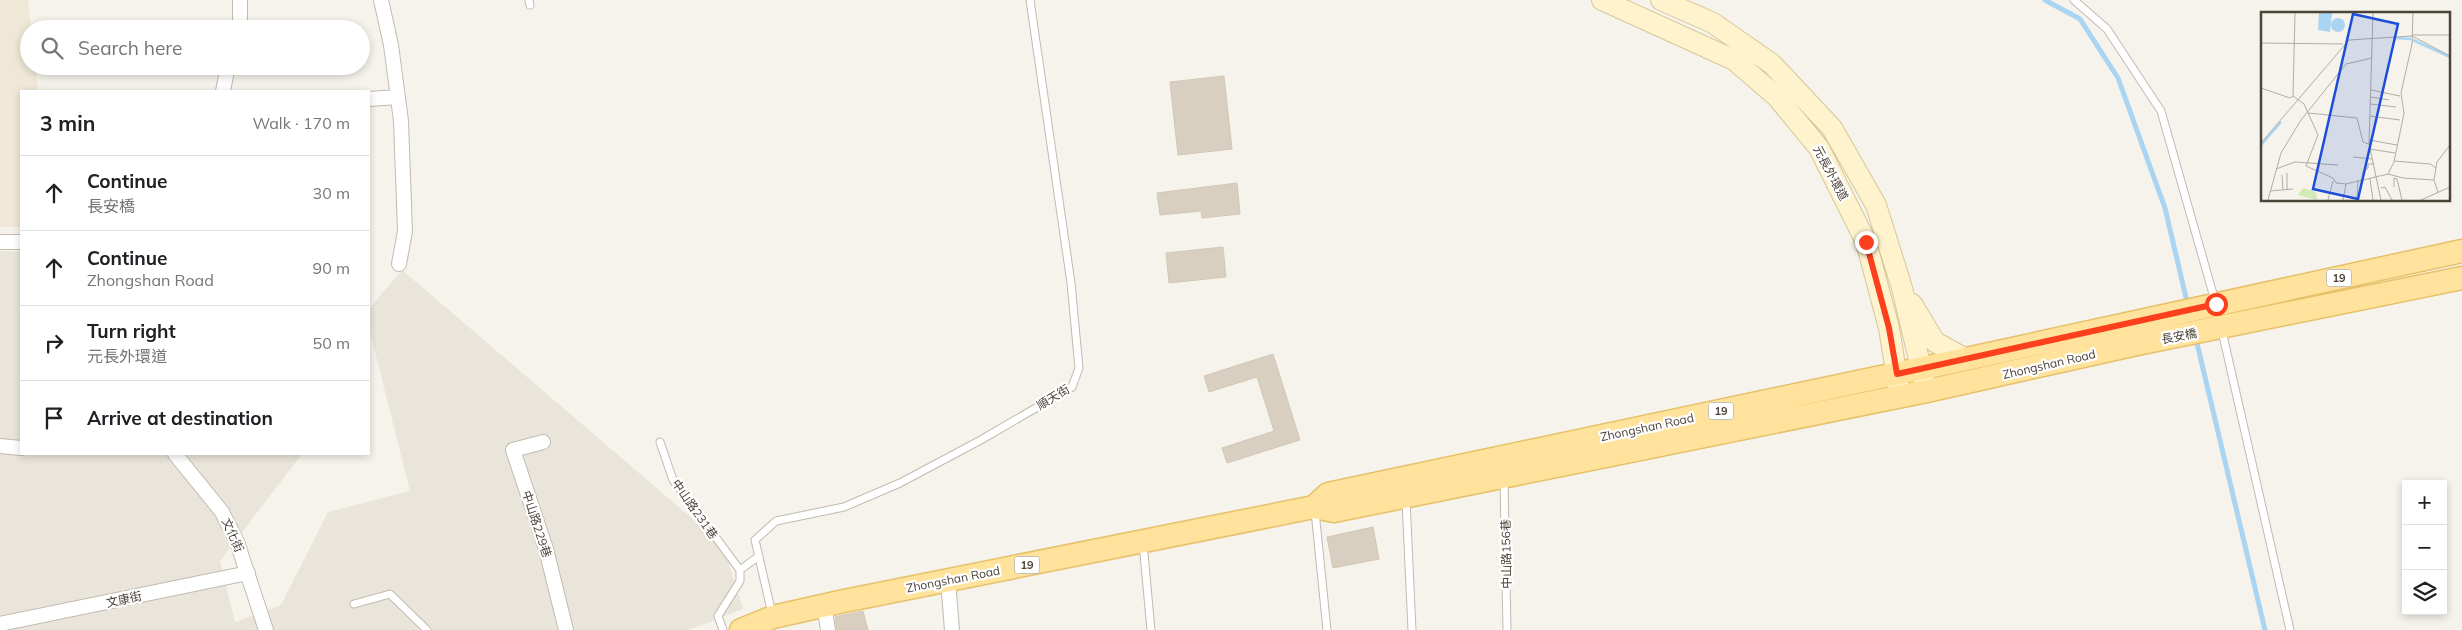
<!DOCTYPE html>
<meta charset="utf-8">
<style>
body{margin:0;font-family:Mulish,"Noto Sans TC",sans-serif;background:#f2f2f2;color:#202124}
.controls{position:absolute;right:15px;bottom:15px;display:grid;overflow:hidden;border-radius:0px;box-shadow:0 2px 8px #0003}
.controls button{width:45px;height:45px;display:grid;place-items:center;padding:0;border:0;border-bottom:1px solid #e0e0e0;background:#fff;color:#202124;font:25px sans-serif}
.stop{position:absolute;width:15px;height:15px;margin:-11px;border:4px solid #fc3f1d;border-radius:50%;background:#fff}
.stop.end{background:#fc3f1d;border-color:#fff;box-shadow:0 1px 5px #0008}
.list{margin:0;padding:0;list-style:none}
h2{display:flex;justify-content:space-between;align-items:center;height:65px;margin:0;padding:0 20px;font-size:21px}
h2 small{font-size:16px;font-weight:400;color:#757577}
.list li{display:grid;grid-template-columns:32px 1fr auto;gap:15px;align-items:center;box-sizing:border-box;height:75px;padding:0 20px;border-top:1px solid #e0e0e0}
.list b{display:block;font-size:19px;white-space:nowrap}
.list p{margin:0;font-size:16px;white-space:nowrap;color:#757577}
.list em{font-size:16px;font-style:normal;color:#757577}
.icon{flex:none;width:28px;height:28px;fill:none;stroke:currentColor;stroke-width:2;stroke-linecap:round;stroke-linejoin:round}
.map{position:relative;flex:none;width:2462px;height:630px;overflow:hidden}
.search{position:absolute;background:#fff;box-shadow:0 2px 8px #0003;left:20px;top:20px;width:350px;height:55px;display:flex;align-items:center;gap:12px;box-sizing:border-box;padding:0 18px;border-radius:28px;color:#757577;font-size:19px}
.panel{position:absolute;background:#fff;box-shadow:0 2px 8px #0003;left:20px;top:90px;width:350px;height:365px;border-radius:0px}
.map>svg:first-child{display:block}
.residential{fill:#eae5da}
.education{fill:#efe8d6}
.lines{fill:none;stroke-linecap:round;stroke-linejoin:round}
.stream{stroke:#a9d4f2;stroke-width:5}
.building{fill:#d8cfc1;stroke:#d3c7b4}
.lane-casing{stroke:#c2bbae;stroke-width:9}
.street-casing{stroke:#c2bbae;stroke-width:16}
.secondary-casing{stroke:#d6c79b;stroke-width:22}
.primary-casing{stroke:#e6c16a;stroke-width:25}
.lane{stroke:#fff;stroke-width:7}
.street{stroke:#fff;stroke-width:14}
.secondary{stroke:#fff3cd;stroke-width:20}
.primary{stroke:#ffe39c;stroke-width:22}
.route{stroke:#fc3f1d;stroke-width:6}
.labels{text-anchor:middle;dominant-baseline:central;stroke-width:4.5;stroke-linejoin:round;paint-order:stroke}
.shield{fill:#fff;stroke:#817c74;stroke-width:1}
.shield-label{font-size:11px;font-weight:bold;fill:#4b4439}
.street-label{font-size:12px;fill:#4b4439;stroke:#fff}
.inset-river{fill:none;stroke:#a9d4f2;stroke-width:2.5}
.inset-road{fill:none;stroke:#b2ada4;stroke-width:1}
.view{fill:#1d4ed8;fill-opacity:0.15;stroke:#1d4ed8;stroke-width:2.5}
.inset-edge{fill:none;stroke:#4b4439;stroke-width:2.5}
</style>
<div class="map">
<svg width="2462" height="630" viewBox="0 0 2462 630">
<rect width="100%" height="100%" fill="#f6f3ec"/>
<path class="residential" d="M0 251 21 252V454H302L220 561 235 622 281 605 328 512 410 491 369 328V309L402 270 723 545 743 609 689 630H0Z"/>
<path class="education" d="M0 0H28L31 29H29V66H36L38 91H21V227H0Z"/>
<g class="lines">
<path class="stream" d="M2045 0 2080 19 2118 78 2165 208 2188 306
M2196 339 2265 630"/>
</g>
<path class="building" d="M1224 76 1232 149 1178 155 1170 82Z
M1237 183 1240 214 1202 218 1201 211 1160 215 1157 193Z
M1223 247 1226 277 1169 283 1166 253Z
M1273 354 1300 440 1227 463 1222 448 1274 431 1257 377 1209 392 1204 376Z
M1373 527 1379 559 1333 568 1327 537Z
M863 611 868 630H837L835 617Z"/>
<g class="lines">
<g class="lane-casing">
<path id="lane" d="M529 0 530 5
M2074 0 2107 29 2161 111 2215 301
M2222 331 2290 630
M660 442 673 480 740 570
M1504 480 1507 630
M1406 500 1412 630
M1315 511 1327 630
M1143 543 1151 630
M354 604 390 594 427 630
M772 614 755 540 776 521 844 507 900 483 979 441 1072 387 1079 368 1071 283 1030 0
M723 630 718 616 740 581V570L759 556"/>
</g>
<g class="street-casing">
<path id="street" d="M240 0V29
M381 0 391 45 401 121 405 231 399 264
M223 91 228 66
M369 99 398 97
M0 242H21
M543 442 513 450 546 549 566 630
M0 446 21 448
M175 454 222 512 237 542 266 630
M948 580 952 630
M824 605 828 630
M0 624 248 573"/>
</g>
<g class="secondary-casing">
<path id="secondary" d="M1602 0 1734 60 1777 97 1819 148 1866 242 1889 328 1899 390
M1661 0 1713 23 1772 64 1832 128 1876 205 1902 288 1925 385
M1912 304 1935 342 1966 359"/>
</g>
<g class="primary-casing">
<path id="primary" d="M1314 507 1328 494 1966 359 2462 251
M741 630 773 617 844 601 1314 507 1334 511 1927 391 2137 344 2462 278"/>
</g>
<use href="#lane" class="lane"/>
<use href="#street" class="street"/>
<use href="#secondary" class="secondary"/>
<use href="#primary" class="primary"/>
</g>
<g class="lines">
<path class="route" d="M1866 242 1889 328 1897 374 2216 304"/>
</g>
<g class="labels">
<g class="shield">
<rect x="2326.5" y="269.5" width="25" height="17" rx="4"/>
<rect x="1708.5" y="402.5" width="25" height="17" rx="4"/>
<rect x="1014.5" y="556.5" width="25" height="17" rx="4"/>
</g>
<g class="shield-label">
<text x="2339" y="278">19</text>
<text x="1721" y="411">19</text>
<text x="1027" y="565">19</text>
</g>
<g class="street-label">
<text transform="translate(1831 173) rotate(62)">元長外環道</text>
<text transform="translate(2179 336) rotate(-11)">長安橋</text>
<text transform="translate(2049 364) rotate(-13)">Zhongshan Road</text>
<text transform="translate(1053 397) rotate(-32)">順天街</text>
<text transform="translate(1647 427) rotate(-12)">Zhongshan Road</text>
<text transform="translate(695 509) rotate(55)">中山路231巷</text>
<text transform="translate(537 524) rotate(72)">中山路229巷</text>
<text transform="translate(233 535) rotate(66)">文化街</text>
<text transform="translate(1506 554) rotate(-91)">中山路156巷</text>
<text transform="translate(953 579) rotate(-11)">Zhongshan Road</text>
<text transform="translate(124 599) rotate(-12)">文康街</text>
</g>
</g>
<g transform="translate(2261 12)">
<rect width="189" height="189" fill="#f6f3ec"/>
<path d="M42 176 55 180 56 188 37 183Z" fill="#d2eab5"/>
<path d="M58 0 71 1 69 20 57 18ZM70 13a7 7 0 1 1 14 0a7 7 0 1 1-14 0Z" fill="#a9d4f2"/>
<path class="inset-river" d="M135 26 150 27M152 28 189 45M0 133 20 110"/>
<path class="inset-road" d="M34 0 32 84 43 92 57 123 45 154 72 166 75 171 85 172M112 0 108 132 120 188M152 23H189M0 31 82 32M0 76 29 86 32 84M110 78 139 84M110 85 128 88M109 92 135 95M47 101 96 106 102 130 108 132M109 104 139 108M108 128 136 133M0 131 88 28 151 24 189 44M109 137 134 141M92 145 111 147M133 149 169 152 175 156M15 157 34 150 77 153M26 161V177M101 161 107 156V152H113M127 162 133 150 143 101 140 81 151 32 152 0M21 163 22 178M109 167 112 188M173 168 176 150 189 133M133 175V166L136 167 141 188M120 176 124 175 131 188M9 179 32 177M7 188 20 141 40 108 85 52 111 46M67 188 72 169M82 188 85 172 127 162 142 166 173 168 177 180M96 188 97 168M160 188 189 175"/>
<path class="view" d="M92 2 137 12 97 187 52 177Z"/>
<rect width="189" height="189" class="inset-edge"/>
</g>
</svg>
<div class="controls">
<button>+</button>
<button>−</button>
<button><svg class="icon" aria-label="layers" viewBox="0 0 24 24"><path d="M12 4l9 5-9 5-9-5zM3 14l9 5 9-5"/></svg></button>
</div>
<div class="stop" style="left:2216px;top:304px"></div>
<div class="stop end" style="left:1866px;top:242px"></div>
<div class="search"><svg class="icon" aria-label="search" viewBox="0 0 24 24"><circle cx="10" cy="10" r="6"/><path d="M15 15l6 6"/></svg>Search here</div>
<section class="panel">
<h2>3 min<small>Walk · 170 m</small></h2>
<ul class="list">
<li><svg class="icon" aria-label="ahead" viewBox="0 0 24 24"><path d="M12 20V5M6 11l6-6 6 6"/></svg><div><b>Continue</b><p>長安橋</p></div><em>30 m</em></li>
<li><svg class="icon" aria-label="ahead" viewBox="0 0 24 24"><path d="M12 20V5M6 11l6-6 6 6"/></svg><div><b>Continue</b><p>Zhongshan Road</p></div><em>90 m</em></li>
<li><svg class="icon" aria-label="right" viewBox="0 0 24 24"><path d="M7 20v-9h11M14 6l5 5-5 5"/></svg><div><b>Turn right</b><p>元長外環道</p></div><em>50 m</em></li>
<li><svg class="icon" aria-label="arrive" viewBox="0 0 24 24"><path d="M6 21V4h12l-3 4 3 4H6"/></svg><div><b>Arrive at destination</b></div></li>
</ul>
</section>
</div>
